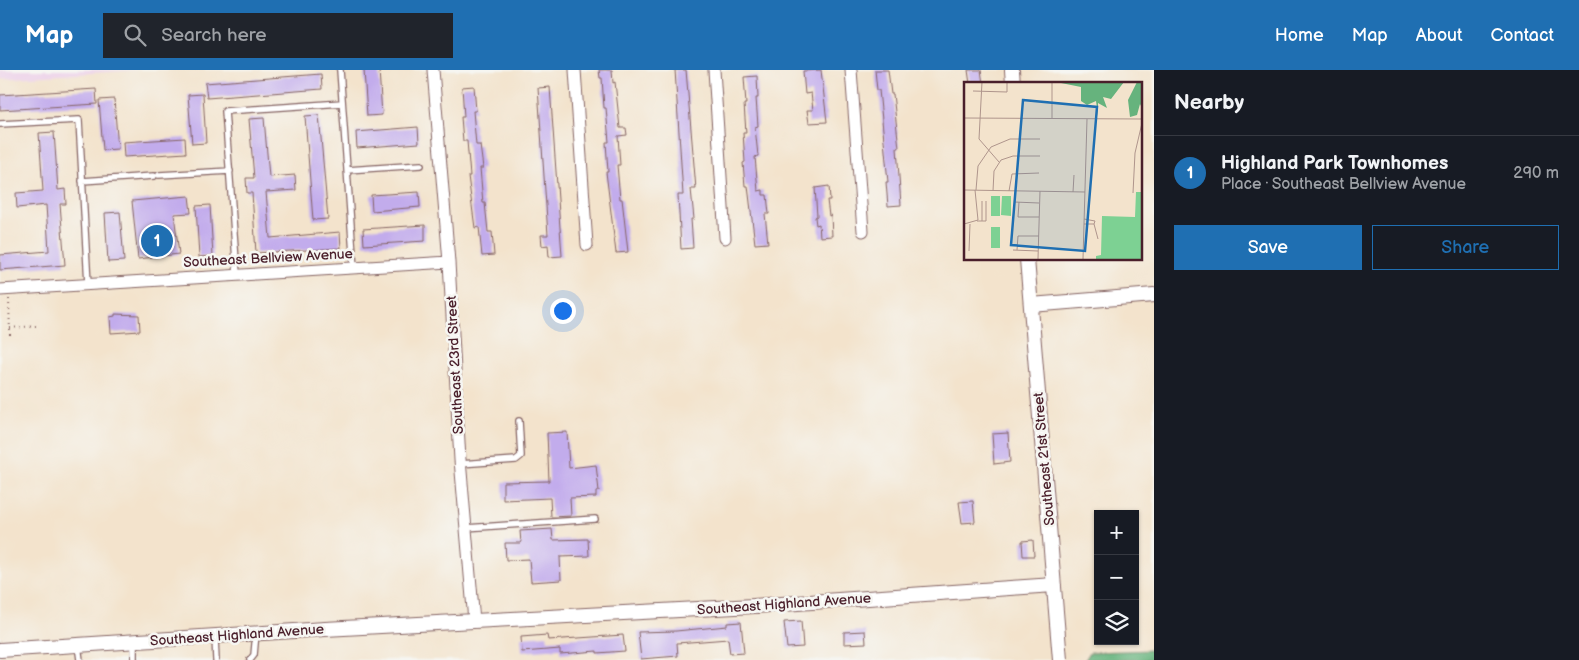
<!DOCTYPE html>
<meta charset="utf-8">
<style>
body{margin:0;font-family:"Balsamiq Sans",sans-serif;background:#20242c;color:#f1f3f6}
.controls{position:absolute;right:15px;bottom:15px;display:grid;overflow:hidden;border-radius:0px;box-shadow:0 1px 4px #0004}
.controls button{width:45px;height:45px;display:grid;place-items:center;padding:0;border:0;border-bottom:1px solid #363941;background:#171b24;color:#f1f3f6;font:25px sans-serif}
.you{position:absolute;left:562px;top:240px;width:18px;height:18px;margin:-12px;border:4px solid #fff;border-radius:50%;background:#1a73e8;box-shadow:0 0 0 8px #1a73e833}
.badge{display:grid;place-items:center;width:32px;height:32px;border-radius:50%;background:#1f6fb2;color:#fff;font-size:16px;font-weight:700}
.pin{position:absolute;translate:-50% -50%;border:2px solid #fff;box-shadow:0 1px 5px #0006}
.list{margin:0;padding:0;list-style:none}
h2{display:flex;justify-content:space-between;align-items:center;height:65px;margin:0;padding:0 20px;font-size:21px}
h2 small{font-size:16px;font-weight:400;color:#9ea1a6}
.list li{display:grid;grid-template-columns:32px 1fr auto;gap:15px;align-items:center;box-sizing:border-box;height:75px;padding:0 20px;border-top:1px solid #363941}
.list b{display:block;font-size:19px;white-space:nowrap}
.list p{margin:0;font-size:16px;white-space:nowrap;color:#9ea1a6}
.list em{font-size:16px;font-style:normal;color:#9ea1a6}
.actions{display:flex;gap:10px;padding:15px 20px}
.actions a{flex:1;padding:11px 0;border:1px solid #1f6fb2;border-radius:0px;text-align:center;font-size:18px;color:#1f6fb2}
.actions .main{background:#1f6fb2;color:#fff}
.icon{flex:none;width:28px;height:28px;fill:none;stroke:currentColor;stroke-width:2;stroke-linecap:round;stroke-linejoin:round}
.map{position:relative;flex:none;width:1154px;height:590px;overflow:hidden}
header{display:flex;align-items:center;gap:30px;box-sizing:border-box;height:70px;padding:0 25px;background:#1f6fb2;color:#fff}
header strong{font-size:24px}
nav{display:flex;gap:28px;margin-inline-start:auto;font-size:18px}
.search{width:350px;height:45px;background:#20242c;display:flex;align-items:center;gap:12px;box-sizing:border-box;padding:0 18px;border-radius:0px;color:#9ea1a6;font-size:19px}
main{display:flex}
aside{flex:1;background:#171b24}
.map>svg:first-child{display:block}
.built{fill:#edd1e9}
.forest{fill:#66b37d;stroke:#586954}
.building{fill:#c2acec}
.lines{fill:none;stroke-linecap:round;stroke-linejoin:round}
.service-casing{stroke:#856463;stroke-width:8}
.minor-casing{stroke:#856463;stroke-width:13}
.tertiary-casing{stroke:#856463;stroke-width:16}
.path{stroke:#856463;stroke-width:2;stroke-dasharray:1 4;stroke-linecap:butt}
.service{stroke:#fff;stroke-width:5.5}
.minor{stroke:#fff;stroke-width:11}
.tertiary{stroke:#fff;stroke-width:14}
.labels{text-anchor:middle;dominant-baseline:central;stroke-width:5;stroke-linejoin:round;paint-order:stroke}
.street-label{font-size:14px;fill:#4a1f2b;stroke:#f6f6f2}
.inset-road{fill:none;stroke:#af958c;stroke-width:1}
.view{fill:#1f6fb2;fill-opacity:0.15;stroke:#1f6fb2;stroke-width:2.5}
.inset-edge{fill:none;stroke:#4a1f2b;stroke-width:2.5}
</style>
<header>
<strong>Map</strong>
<div class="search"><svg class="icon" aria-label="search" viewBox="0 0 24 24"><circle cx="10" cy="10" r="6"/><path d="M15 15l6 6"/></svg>Search here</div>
<nav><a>Home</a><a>Map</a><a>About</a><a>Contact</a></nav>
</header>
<main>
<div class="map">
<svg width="1154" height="590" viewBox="0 0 1154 590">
<rect width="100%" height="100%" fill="#f6f6f2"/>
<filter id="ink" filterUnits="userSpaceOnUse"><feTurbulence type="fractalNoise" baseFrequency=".02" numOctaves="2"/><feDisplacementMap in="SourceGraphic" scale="10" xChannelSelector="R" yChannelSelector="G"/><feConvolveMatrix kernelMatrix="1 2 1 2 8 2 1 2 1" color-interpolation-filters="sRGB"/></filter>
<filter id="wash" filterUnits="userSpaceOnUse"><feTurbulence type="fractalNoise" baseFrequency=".0096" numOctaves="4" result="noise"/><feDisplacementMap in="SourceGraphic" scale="20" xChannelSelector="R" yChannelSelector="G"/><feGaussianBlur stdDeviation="1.12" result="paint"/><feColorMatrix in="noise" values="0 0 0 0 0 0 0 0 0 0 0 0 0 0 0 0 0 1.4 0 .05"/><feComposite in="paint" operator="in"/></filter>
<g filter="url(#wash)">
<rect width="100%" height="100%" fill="#f3e3cc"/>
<path class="built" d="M0 0H138L0 9Z"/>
<path class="forest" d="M1154 580V590H1085L1090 582Z"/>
<g id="blocks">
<path class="building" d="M364 0H379L382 45 367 46Z
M599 0H612L613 13 615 12 620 58H626L627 65 618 66 620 95H617L620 129H622L628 182 616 183 606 102H608L606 72H609L606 38H604L602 8H600Z
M675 0H686L696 119H691L694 149H691L693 178 681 179 678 125H683Z
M821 0 827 52 809 53 807 40H813L811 23 805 24 803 1Z
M875 0H888L891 24H893L899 78H897L901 135 888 136 886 112H888L882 50 879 20H877Z
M968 0H981L983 14H970Z
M321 4 322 19 207 28 205 13Z
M757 6 758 28H756L758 56 755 57 758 86 755 87 758 121 763 120V125H767L769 144H765L768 173 755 174 748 116H745L743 93 745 92 743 63H746L744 34H746L744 7Z
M474 16 476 41H473L476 75H480L483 98H480L483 133H485L488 162H492L494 185 482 186 479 157 475 158 468 106H470L467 71H463L461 47H464L462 17Z
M550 17 562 186 549 187 548 175 542 176 541 165H548L538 18Z
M96 19 97 34 0 40V25Z
M203 24 206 73 192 74 188 25Z
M114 29 118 79 103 80 99 30Z
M319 45 328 149 313 150 305 46Z
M264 48 269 107 295 105 296 120 266 122 270 168 340 162 341 178 256 183 252 123H247L246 108H254L249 49Z
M418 57 419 73 357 78 356 62Z
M54 62 58 120 65 119 66 134H60L65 195 0 200V185L49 181 46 135 17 138 16 123 43 121 39 63Z
M185 68 186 83 124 87 123 72Z
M829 116 830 130H827L829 146 831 145 832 166 820 167 819 154 816 155 815 147 817 146 815 118Z
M419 122 420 137 372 141 371 125Z
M189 126 191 143 174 144 179 184 138 189 132 131Z
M210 135 213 186 199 187 196 136Z
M120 142 124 191 108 192 105 143Z
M425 155V171L364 175 363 159Z
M115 244 139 245 140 261 111 263 110 247 115 246Z
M567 362 569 398 596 395 599 421 596 422V427L570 428 571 446 551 447 550 428 503 430V412L549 411 547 363Z
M1008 363 1010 392 994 394 992 364Z
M973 431 975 452 962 453 959 432Z
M552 459 553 470 588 469 589 486 560 487 561 510 531 512 529 489 506 490 505 473H521L520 461Z
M1033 470 1034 486H1023L1022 471Z
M801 551 803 577 787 578 784 552Z
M741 552 744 583 730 584 728 569 677 573 678 586 641 589 638 562 676 561 727 556V553Z
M865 561 866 573 844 574V562Z
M547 565 548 570 623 565 625 581 597 583V581L560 584V579L522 582 521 567Z"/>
</g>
</g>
<g filter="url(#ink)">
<use href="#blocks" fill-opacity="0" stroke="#856463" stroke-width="1"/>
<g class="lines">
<g class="service-casing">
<path id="service" d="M340 0 354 198
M0 54 79 50 88 214
M347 100 421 95
M159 105 230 101
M82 111 154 106
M237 204 225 41 342 33
M460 394 516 390 521 386 519 351
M466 458 595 449
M215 567 216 590
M134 572V590
M78 575 80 590
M250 590 254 585 256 563"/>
</g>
<g class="minor-casing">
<path id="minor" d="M433 0 449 192 460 390 474 551
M575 0 587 175
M714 0 725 168
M851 0 863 161
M0 220 449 192"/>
</g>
<g class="tertiary-casing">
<path id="tertiary" d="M1012 0 1013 14
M1027 189 1060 590
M1031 235 1154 225
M0 580 325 559 754 536 1054 515"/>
</g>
<path class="path" d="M9 229 10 265
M10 258 36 256"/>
<use href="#service" class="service"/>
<use href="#minor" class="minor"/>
<use href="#tertiary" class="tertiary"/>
</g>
</g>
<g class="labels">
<g class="street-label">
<text transform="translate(268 188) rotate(-3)">Southeast Bellview Avenue</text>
<text transform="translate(455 295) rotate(-93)">Southeast 23rd Street</text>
<text transform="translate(1044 389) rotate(-95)">Southeast 21st Street</text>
<text transform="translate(784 534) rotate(-4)">Southeast Highland Avenue</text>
<text transform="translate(237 565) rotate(-4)">Southeast Highland Avenue</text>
</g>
</g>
<g transform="translate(964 12)">
<rect width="178" height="178" fill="#f3e3cc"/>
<path d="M172 110H177V177H132V174L137 173 138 134 171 135ZM27 114H36V134H27ZM38 114H47V134L37 133ZM27 145H36V166H27Z" fill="#7dd193"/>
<path d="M92 0H160L147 17 139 15 143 26 134 21V34L132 19 123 23 117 19V5ZM173 0H177V24L176 22 173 33 166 35 164 18Z" fill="#66b37d"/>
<path class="inset-road" d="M18 0 15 57 35 80M9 9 43 10V0M0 36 178 37M88 36V0M0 108 121 110M12 108 14 84 27 65 46 57H76M29 109 30 89 37 78 49 74H76M45 109 48 92 75 91M109 110 110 93M169 111 171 71 178 41M50 120 75 121M55 120 54 135H75M13 139H22V119M18 139V119M0 142 14 138 11 108M120 142H130L131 139 120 137M130 142 134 157M49 168 74 169M53 168 54 154H75M5 169 6 142M74 177 76 109M119 177 123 37"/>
<path class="view" d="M59 18 133 25 121 169 47 163Z"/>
<rect width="178" height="178" class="inset-edge"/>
</g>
</svg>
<div class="controls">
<button>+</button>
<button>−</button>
<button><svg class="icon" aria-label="layers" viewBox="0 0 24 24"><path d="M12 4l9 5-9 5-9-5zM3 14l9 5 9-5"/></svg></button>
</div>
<div class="you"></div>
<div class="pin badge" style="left:157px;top:171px">1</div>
</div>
<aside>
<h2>Nearby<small></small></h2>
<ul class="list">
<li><span class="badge">1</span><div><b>Highland Park Townhomes</b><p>Place · Southeast Bellview Avenue</p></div><em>290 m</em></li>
</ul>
<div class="actions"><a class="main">Save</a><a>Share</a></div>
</aside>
</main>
